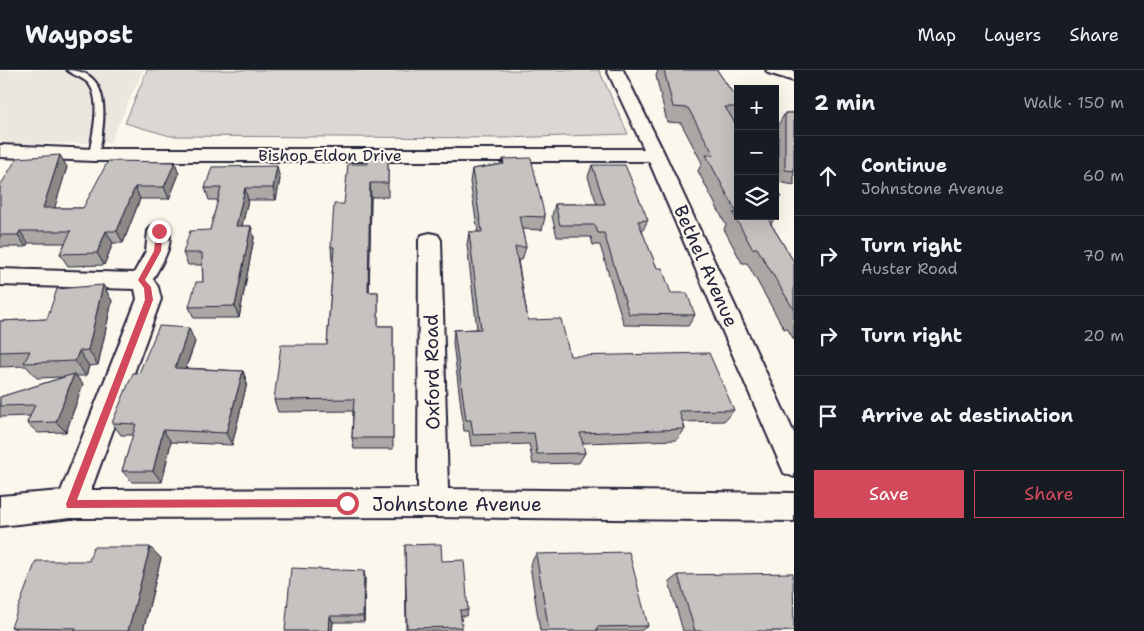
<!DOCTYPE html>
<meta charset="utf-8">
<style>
body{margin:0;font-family:"Shantell Sans",sans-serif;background:#20242c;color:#f1f3f6}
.controls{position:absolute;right:15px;top:15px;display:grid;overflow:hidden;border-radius:0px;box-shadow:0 5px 20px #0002}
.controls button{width:45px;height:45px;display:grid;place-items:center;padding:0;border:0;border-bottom:1px solid #363941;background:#171b24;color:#f1f3f6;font:25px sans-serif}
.stop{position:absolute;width:15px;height:15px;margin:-11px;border:4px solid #d1495b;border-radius:50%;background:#fff}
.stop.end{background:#d1495b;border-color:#fff;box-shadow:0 1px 5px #0008}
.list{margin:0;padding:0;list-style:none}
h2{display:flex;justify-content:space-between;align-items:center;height:65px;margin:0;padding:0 20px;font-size:21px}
h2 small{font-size:16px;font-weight:400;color:#9ea1a6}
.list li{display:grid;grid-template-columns:32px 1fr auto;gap:15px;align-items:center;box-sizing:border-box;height:80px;padding:0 20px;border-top:1px solid #363941}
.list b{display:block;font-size:19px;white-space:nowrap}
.list p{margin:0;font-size:16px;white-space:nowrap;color:#9ea1a6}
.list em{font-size:16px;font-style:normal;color:#9ea1a6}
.actions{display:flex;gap:10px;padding:15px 20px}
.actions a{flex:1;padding:11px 0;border:1px solid #d1495b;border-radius:0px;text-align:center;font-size:18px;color:#d1495b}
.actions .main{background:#d1495b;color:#fff}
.icon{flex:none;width:28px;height:28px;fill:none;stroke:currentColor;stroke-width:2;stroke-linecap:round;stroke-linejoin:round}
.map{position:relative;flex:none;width:794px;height:561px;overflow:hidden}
header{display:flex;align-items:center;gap:30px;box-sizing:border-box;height:70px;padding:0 25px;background:#171b24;border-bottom:1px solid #363941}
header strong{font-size:24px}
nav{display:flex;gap:28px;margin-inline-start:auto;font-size:18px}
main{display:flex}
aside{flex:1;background:#171b24}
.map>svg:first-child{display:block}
.built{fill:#ebe7df}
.green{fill:#dbd8d3;stroke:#7e7d87}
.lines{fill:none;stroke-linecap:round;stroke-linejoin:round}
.service-casing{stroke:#22223b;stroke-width:4}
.minor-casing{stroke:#22223b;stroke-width:4}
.service{fill:#fbf7ec;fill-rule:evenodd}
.minor{fill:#fbf7ec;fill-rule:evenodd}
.wall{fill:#aaa7a5;stroke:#22223b}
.shaded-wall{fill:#8b8886;stroke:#22223b}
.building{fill:#c6c2c0;stroke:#22223b}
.route{fill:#d1495b}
.labels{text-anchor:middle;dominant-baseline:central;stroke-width:4.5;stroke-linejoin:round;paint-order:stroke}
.far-street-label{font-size:16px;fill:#22223b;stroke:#fbf7ec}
.street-label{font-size:19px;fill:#22223b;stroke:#fbf7ec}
</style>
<header>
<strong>Waypost</strong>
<nav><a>Map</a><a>Layers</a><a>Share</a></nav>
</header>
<main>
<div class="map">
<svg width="794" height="561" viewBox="0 0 794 561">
<rect width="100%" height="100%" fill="#fbf7ec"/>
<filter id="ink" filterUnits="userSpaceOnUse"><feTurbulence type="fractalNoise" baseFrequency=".02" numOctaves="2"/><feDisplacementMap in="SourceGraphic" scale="10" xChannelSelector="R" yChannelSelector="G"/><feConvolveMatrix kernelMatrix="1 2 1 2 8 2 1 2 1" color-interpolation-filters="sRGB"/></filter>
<g filter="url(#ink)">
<path class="built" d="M0 0H143L110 73 0 74Z"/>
<path class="green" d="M147 0H599L628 64 505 68 170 66 125 53Z"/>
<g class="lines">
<g class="service-casing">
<path id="service" d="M67 0C105 0 106 35 102 64 101 72 100 80 97 87L94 88 89 85C92 67 103 27 87 12 81 7 73 5 67 0Z"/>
</g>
<g class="minor-casing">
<path id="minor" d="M607 0H623L665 85 794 363V407L784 403 649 91H94L0 87V75L94 79H644Z
M766 0 794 1V11L768 3Z
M159 154 166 156C177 172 161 194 153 209L158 217 161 229 91 420 418 419 419 170 422 165 430 163 438 165 441 170 448 419 794 423V451L433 447 71 448 0 456V426L61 421 137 229 135 219 0 215V199L134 203 146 181 148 161 152 156Z"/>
</g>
<use href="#service" class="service"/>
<use href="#minor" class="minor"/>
</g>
<path class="wall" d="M658 0H717L738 31V46L734 52 738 146H775V144L776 145 771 154 794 192V270L787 258 784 259 747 193H742L724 159 726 155 698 101 702 93 681 53 667 52 656 6Z
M785 43H794V115L778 112V55Z
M388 87V127H371L369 222H378V256H393V379H354L352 368 353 341 278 342 274 330 327 275 333 191H332L331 177 344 134 368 94Z
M503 89 545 147 542 160 522 159 526 177 522 190H518L528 250 570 286 734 340 724 351 683 352 685 359 677 370 582 373 585 383 579 393 533 394 529 374 471 376 469 361H464L453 273 454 260 477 259 467 175 469 162H478L470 112 472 99 502 94Z
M175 92 179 104 169 129H140L123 173H113L104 195 68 196 60 184 65 173H28L26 177H0V116L67 97 54 138H83Z
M592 95 648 150 642 162 657 198 671 223 695 245 688 256 624 255 600 175H593L591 167H557L552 146 555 134H597L588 107Z
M280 109 276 130H248L242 156H251L254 168 239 248H194L189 237 203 212 202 195H188L183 183 210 160 218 130H209L205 118Z
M775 117 781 126 775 134Z
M103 215 112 231 98 295 89 296 86 306H76L83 314 66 362 38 363 27 353 30 346 0 347V327L64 307 37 308 26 296 0 297V251L47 249Z
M195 272 186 298 243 301 247 313 232 375 171 372 162 412H132L122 401 133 365H121L112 353 139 303Z
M405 475 442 491 468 540 466 546H461L462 557 460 561H406Z
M536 484 648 556 640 561H540L530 495Z
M161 488 143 561H20L11 557 89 491Z
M364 501 365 508 364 552H333L332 561H285Z
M678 505 794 561H683L669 512Z"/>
<path class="shaded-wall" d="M60 85 67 97 51 150 43 138Z
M175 92 179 104 169 129 164 117Z
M277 96 280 109 276 130 273 118Z
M370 113 371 127 369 236 368 222Z
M135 117 140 129 123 173 117 161Z
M245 118 248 130 239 168 236 156Z
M251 156 254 168 239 248 235 236Z
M20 161 28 173 26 177 18 165Z
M106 161 113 173 104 195 97 183Z
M103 215 112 231 98 295 88 280Z
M189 258 195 272 181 310 175 298Z
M79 281 89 296 86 306 75 291Z
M243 301 247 313 232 375 226 363Z
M74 304 83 314 66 362 56 352Z
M163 360 171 372 162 412 153 401Z
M150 477 161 488 143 561H128Z
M364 501 365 508 364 552 363 546Z
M330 546 333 552 332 561H329Z"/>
<path class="building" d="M664 0H717L738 31V37H725L738 58V146H766L794 192V240L757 178H752L733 143H737L706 85H714L688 38 673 37Z
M785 43H794V101L785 100Z
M60 85 43 138H83L108 91 175 92 164 117H135L117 161H106L97 183 60 184 71 161H20L18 165H0V116L17 88Z
M368 87H388V113H370L368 222H378V256H393V368H352L354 329 274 330 281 275H327L334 177H331L334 134H344L348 94H368Z
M531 88 545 147 519 146 526 177H515L528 250 561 249 570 286 709 283 734 340 679 341 685 359 580 363 585 383 537 384 534 363 473 365 471 350H466L454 260 481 259 469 162H482L472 99 504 94 503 89Z
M592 95H625L648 150 638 151 657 198H662L671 223H687L695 245 629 244 604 163H598L595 155H560L555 134H605Z
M277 96 273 118H245L236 156H251L235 236 189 237 196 212H203L202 183H183L190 161 210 160 221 118H205L212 97Z
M775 117 781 126H775Z
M103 215 88 280 79 281 75 291 24 293 30 281 0 282V251L47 249 57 219Z
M159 256 189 258 175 298 243 301 226 363 163 360 153 401H122L136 354 112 353 133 303H139Z
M74 304 56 352 27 353 35 335 0 336V327Z
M441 474 442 491 464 490 468 540H460L462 557 407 558 405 475Z
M93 477H150L128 561H75L76 558 11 557 36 491H89Z
M629 482 648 556 597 557V561H549L536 484Z
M291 498 364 501 363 546H330L329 561H285Z
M793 503 794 561H695L678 505Z"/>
</g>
<path class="route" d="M159 158 163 161 161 181 145 210 151 217 153 230 77 430 347 429 350 430V437L67 438 66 434 145 230 144 218 138 210 154 181 156 161Z"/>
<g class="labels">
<g class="far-street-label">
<text x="330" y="85">Bishop Eldon Drive</text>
</g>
<g class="street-label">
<text transform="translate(706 196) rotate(66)">Bethel Avenue</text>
<text transform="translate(432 302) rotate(-91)">Oxford Road</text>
<text x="457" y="434">Johnstone Avenue</text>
</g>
</g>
</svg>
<div class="controls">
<button>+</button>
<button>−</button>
<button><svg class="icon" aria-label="layers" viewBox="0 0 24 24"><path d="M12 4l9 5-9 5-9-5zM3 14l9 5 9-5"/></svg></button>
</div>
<div class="stop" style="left:347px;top:433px"></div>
<div class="stop end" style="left:159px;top:161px"></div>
</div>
<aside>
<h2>2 min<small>Walk · 150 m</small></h2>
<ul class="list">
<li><svg class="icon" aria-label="ahead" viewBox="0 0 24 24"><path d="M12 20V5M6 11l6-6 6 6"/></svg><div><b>Continue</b><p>Johnstone Avenue</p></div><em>60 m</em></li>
<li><svg class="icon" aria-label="right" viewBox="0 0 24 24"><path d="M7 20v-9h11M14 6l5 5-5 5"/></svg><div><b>Turn right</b><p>Auster Road</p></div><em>70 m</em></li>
<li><svg class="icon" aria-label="right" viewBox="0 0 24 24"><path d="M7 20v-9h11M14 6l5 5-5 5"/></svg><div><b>Turn right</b></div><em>20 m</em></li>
<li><svg class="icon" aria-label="arrive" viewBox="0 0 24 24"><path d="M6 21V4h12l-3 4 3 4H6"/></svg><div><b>Arrive at destination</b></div></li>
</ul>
<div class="actions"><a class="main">Save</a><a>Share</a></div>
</aside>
</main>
